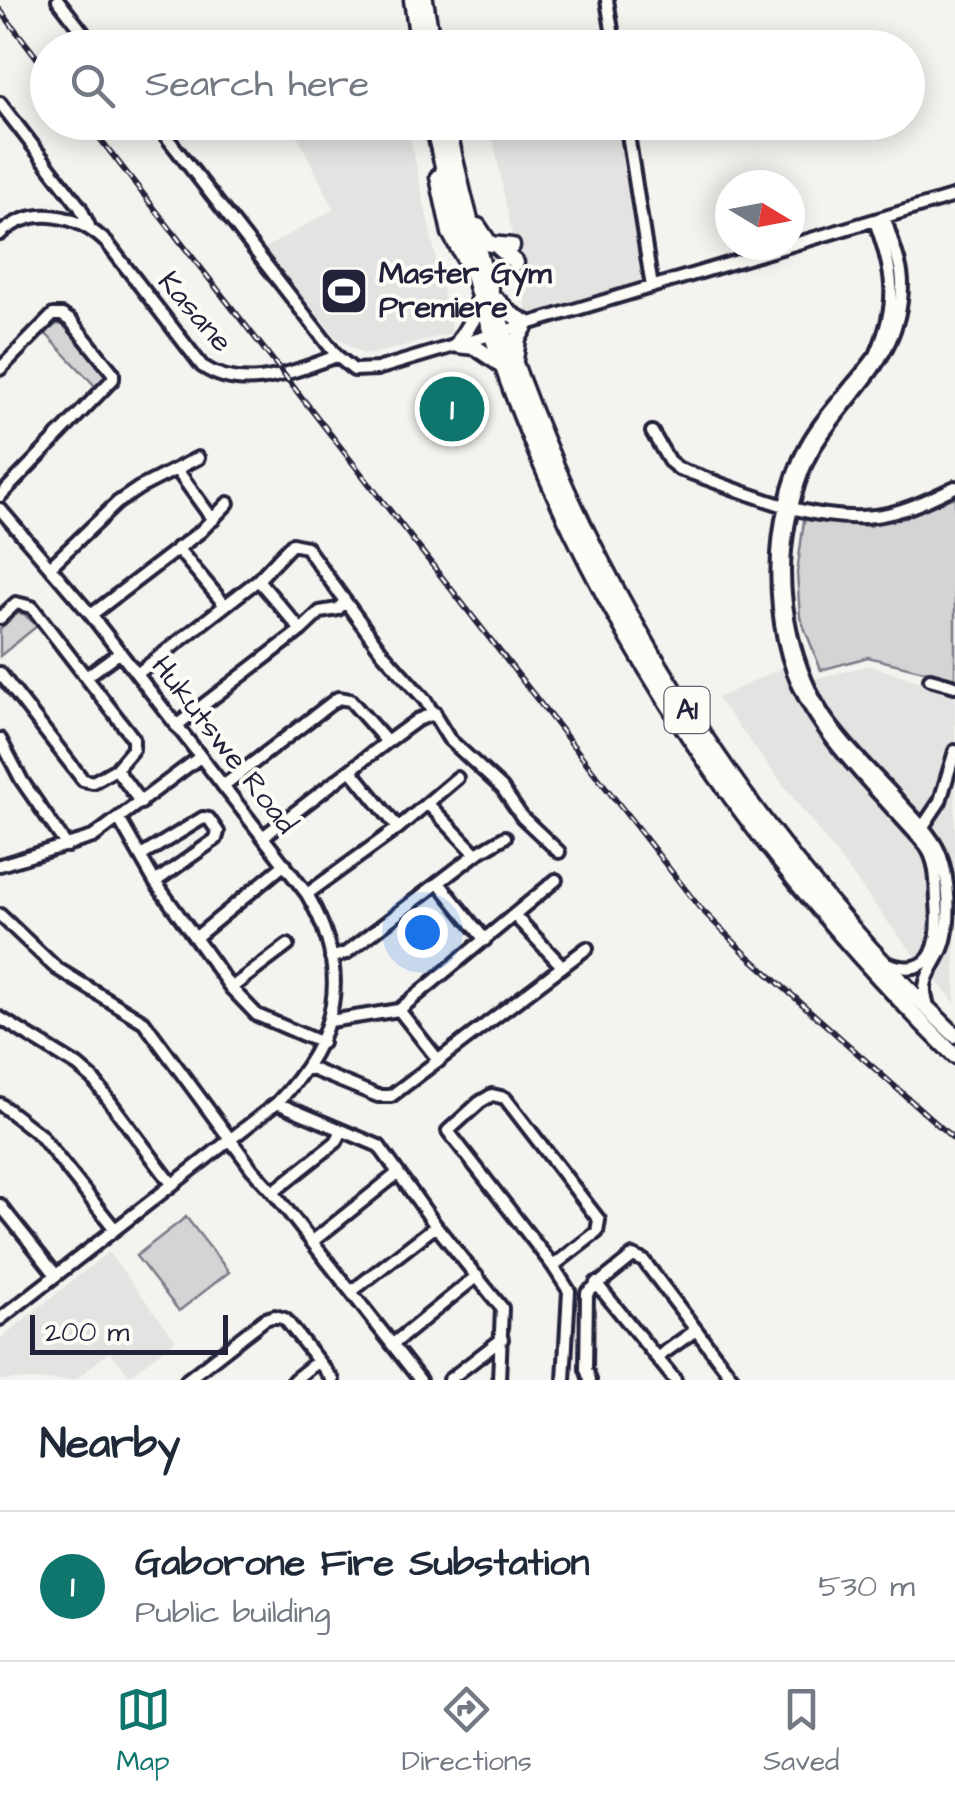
<!DOCTYPE html>
<style>
body{margin:0;font-family:"Architects Daughter",sans-serif;background:#f2f2f3;color:#1f2937}
.compass{position:absolute;left:715px;top:170px;width:90px;height:90px;border-radius:50%;background:#fff;box-shadow:0 5px 25px #0003;rotate:100deg}
.scale{position:absolute;left:30px;bottom:25px;width:198px;box-sizing:border-box;padding-left:10px;border:5px solid #22223b;border-top:0;font-size:28px;line-height:35px;white-space:nowrap;color:#22223b;-webkit-text-stroke:8px #fdfcf7;paint-order:stroke}
.you{position:absolute;left:422px;top:932px;width:35px;height:35px;margin:-25px;border:8px solid #fff;border-radius:50%;background:#1a73e8;box-shadow:0 0 0 15px #1a73e833}
.badge{display:grid;place-items:center;width:65px;height:65px;border-radius:50%;background:#0f766e;color:#fff;font-size:32px;font-weight:700}
.pin{position:absolute;translate:-50% -50%;border:5px solid #fff;box-shadow:0 2px 10px #0006}
.list{margin:0;padding:0;list-style:none}
h2{display:flex;justify-content:space-between;align-items:center;height:130px;margin:0;padding:0 40px;font-size:42px}
h2 small{font-size:32px;font-weight:400;color:#747a83}
.list li{display:grid;grid-template-columns:65px 1fr auto;gap:30px;align-items:center;box-sizing:border-box;height:150px;padding:0 40px;border-top:2px solid #e0e1e3}
.list b{display:block;font-size:38px;white-space:nowrap}
.list p{margin:0;font-size:32px;white-space:nowrap;color:#747a83}
.list em{font-size:32px;font-style:normal;color:#747a83}
.icon{flex:none;width:55px;height:55px;fill:none;stroke:currentColor;stroke-width:2;stroke-linecap:round;stroke-linejoin:round}
.map{position:relative;flex:none;width:955px;height:1380px;overflow:hidden}
.search{position:absolute;background:#fff;box-shadow:0 5px 25px #0003;left:30px;right:30px;top:30px;height:110px;display:flex;align-items:center;gap:25px;box-sizing:border-box;padding:0 35px;border-radius:55px;color:#747a83;font-size:38px}
.sheet{height:280px;background:#fff}
nav{display:flex;justify-content:space-around;align-items:center;box-sizing:border-box;height:140px;border-top:2px solid #e0e1e3;background:#fff;font-size:28px;color:#747a83}
nav a{display:grid;justify-items:center;gap:5px}
nav .on{color:#0f766e}
.map>svg:first-child{display:block}
.built{fill:#e4e3e2}
.green{fill:#d5d4d5;stroke:#7c7b88;stroke-width:2.5}
.lines{fill:none;stroke-linecap:round;stroke-linejoin:round}
.minor-casing{stroke:#22223b;stroke-width:18}
.highway-casing{stroke:#22223b;stroke-width:21}
.minor{stroke:#fdfcf7;stroke-width:10}
.highway{stroke:#fdfcf7;stroke-width:14}
.rail-casing{stroke:#22223b;stroke-width:6}
.rail{stroke:#fdfcf7;stroke-width:2.5;stroke-dasharray:8;stroke-linecap:butt}
.labels{text-anchor:middle;dominant-baseline:central;stroke-width:8;stroke-linejoin:round;paint-order:stroke}
.shield{fill:#fdfcf7;stroke:#646373;stroke-width:2.5}
.shield-label{font-size:28px;font-weight:bold;fill:#22223b}
.poi-label{font-size:30px;font-weight:bold;fill:#22223b;stroke:#fdfcf7;text-anchor:start}
.street-label{font-size:30px;fill:#22223b;stroke:#fdfcf7}
</style>
<div class="map">
<svg width="955" height="1380" viewBox="0 0 955 1380">
<rect width="100%" height="100%" fill="#f4f3ef"/>
<filter id="ink" filterUnits="userSpaceOnUse"><feTurbulence type="fractalNoise" baseFrequency=".01" numOctaves="2"/><feDisplacementMap in="SourceGraphic" scale="20" xChannelSelector="R" yChannelSelector="G"/><feConvolveMatrix kernelMatrix="1 2 1 2 8 2 1 2 1" color-interpolation-filters="sRGB"/></filter>
<g filter="url(#ink)">
<path class="built" d="M291 123H407L452 333 373 354H363L336 337 264 249 334 209Z
M490 123H619L644 284 528 316Z
M808 656 815 679 869 665 955 693V1003L898 935 717 698Z
M108 1252 176 1340 130 1375 109 1352 75 1380H0V1339Z"/>
<path class="green" d="M57 324 63 325 107 376 98 389 45 333Z
M955 497V679L868 657 821 670 800 617 797 573 804 520 869 526Z
M17 613 24 614 37 626 0 656V629Z
M186 1217 229 1272 179 1311 136 1256Z"/>
<g class="lines">
<g class="minor-casing">
<path id="minor" d="M58 0 95 48
M607 0 615 48
M0 103 80 207 89 226
M155 122 337 356
M626 122 652 287
M885 218C890 239 902 263 902 284 902 358 848 391 814 448 798 475 788 518 785 550 780 605 795 671 825 717 845 746 871 771 895 797 910 815 934 835 941 857 949 880 951 917 945 940 940 964 918 976 927 1002
M875 221C894 274 899 302 876 355 855 384 822 416 806 446 769 516 767 629 805 698 832 749 888 802 926 846 937 863 936 881 937 901 940 938 937 982 886 963
M0 234C34 204 78 214 108 244L202 366C245 395 293 371 337 356L354 370 377 369 955 196
M0 369 53 315H62L71 321 113 373V379L0 496
M652 432 669 461 679 469C740 489 808 524 875 516 903 513 930 499 955 487
M177 470 213 520
M0 509 91 615 307 894C353 973 338 1039 277 1103L0 1319
M177 548 224 604
M52 565 117 503 139 488 198 458
M258 580 292 544 306 547 345 601 338 609 320 612 301 630
M345 601 382 652 425 700 449 739 502 788 522 817 559 852
M91 615 201 531 228 503
M0 618 16 603 32 607 133 738V749L116 769 93 782 83 780 0 673
M137 674 258 580 301 630 176 726
M86 677 120 652
M930 679 955 686
M0 739 22 781 67 846
M387 742 417 720 435 713
M116 769 141 803
M351 770 398 828
M223 786 338 698 350 700 387 742 264 836
M428 804 476 854
M119 819 155 882 231 988 257 1015 322 1043
M922 828 940 801 955 751
M141 856 203 818 209 819 218 832 216 839 155 882
M0 865 93 837 200 757
M439 883 485 940
M307 894 398 828 457 778
M0 915 56 968 144 1022 252 1169 273 1192
M515 916 562 966
M195 938 285 864
M331 958 346 953 476 854 505 837
M231 988 288 945
M399 1010 439 1061
M0 1018 78 1066 93 1079 172 1184
M330 1021 399 1010 556 880
M309 1068 378 1096H391L587 948
M277 1103 379 1146 436 1226 502 1308 499 1380
M0 1104 40 1135 114 1228
M342 1131 336 1142 273 1192 420 1380
M0 1205 56 1275
M313 1241 398 1173
M553 1266 597 1232 599 1220 505 1098 492 1095 480 1102 448 1131 553 1266 569 1291 564 1380
M596 1283 675 1380
M352 1291 436 1226
M393 1344 477 1276
M658 1357 696 1330
M187 1380 265 1319 275 1316 285 1319 333 1380
M294 1380 318 1361
M449 1380 502 1339
M590 1380 586 1369 587 1293 633 1256 644 1261 734 1380"/>
</g>
<g class="highway-casing">
<path id="highway" d="M412 0 419 48
M425 0 433 48
M433 122C440 160 451 196 461 233 546 552 720 825 955 1056
M447 122C518 471 699 790 955 1035
M438 177 450 233 465 260
M478 226 490 244 512 246
M497 246 516 263
M478 300 472 320 457 345 475 347 500 364
M497 300 511 314 527 323 518 339 515 360"/>
</g>
<use href="#minor" class="minor"/>
<use href="#highway" class="highway"/>
<g class="rail-casing">
<path id="rail" d="M0 10 48 72
M87 122 699 907 746 954 955 1140"/>
</g>
<use href="#rail" class="rail"/>
</g>
</g>
<defs>
<g id="stadium-square" transform="scale(2.5)"><rect x="-9" y="-9" width="18" height="18" rx="4" fill="#22223b" stroke="#fdfcf7"/><path d="M0-5a6.5 5 0 1 0 0 10a6.5 5 0 1 0 0-10ZM-3.5-1.8h7v3.6h-7Z" fill="#fff"/></g>
</defs>
<g fill-rule="evenodd">
<use href="#stadium-square" x="344" y="291"/>
</g>
<g class="labels">
<rect class="shield" x="664.5" y="687" width="45" height="46" rx="8"/>
<g class="shield-label">
<text x="687" y="710">A1</text>
</g>
<g class="poi-label">
<text x="379" y="274">Master Gym<tspan x="379" dy="34">Premiere</tspan></text>
</g>
<g class="street-label">
<text transform="translate(195 312) rotate(49)">Kasane</text>
<text transform="translate(224 745) rotate(52)">Hukutswe Road</text>
</g>
</g>
</svg>
<svg class="compass" viewBox="-18 -18 36 36"><path d="M0-13l5 13h-10z" fill="#e53935"/><path d="M0 13l5-13h-10z" fill="#747a83"/></svg>
<div class="scale">200 m</div>
<div class="you"></div>
<div class="pin badge" style="left:452px;top:409px">1</div>
<div class="search"><svg class="icon" aria-label="search" viewBox="0 0 24 24"><circle cx="10" cy="10" r="6"/><path d="M15 15l6 6"/></svg>Search here</div>
</div>
<section class="sheet">
<h2>Nearby<small></small></h2>
<ul class="list">
<li><span class="badge">1</span><div><b>Gaborone Fire Substation</b><p>Public building</p></div><em>530 m</em></li>
</ul>
</section>
<nav>
<a class="on"><svg class="icon" aria-label="map" viewBox="0 0 24 24"><path d="M3 6l6-2 6 2 6-2v14l-6 2-6-2-6 2zM9 4v14M15 6v14"/></svg>Map</a>
<a><svg class="icon" aria-label="directions" viewBox="0 0 24 24"><path d="M12 3l9 9-9 9-9-9zM9 14v-3h6M13 9l2 2-2 2"/></svg>Directions</a>
<a><svg class="icon" aria-label="saved" viewBox="0 0 24 24"><path d="M7 4h10v16l-5-4-5 4z"/></svg>Saved</a>
</nav>
